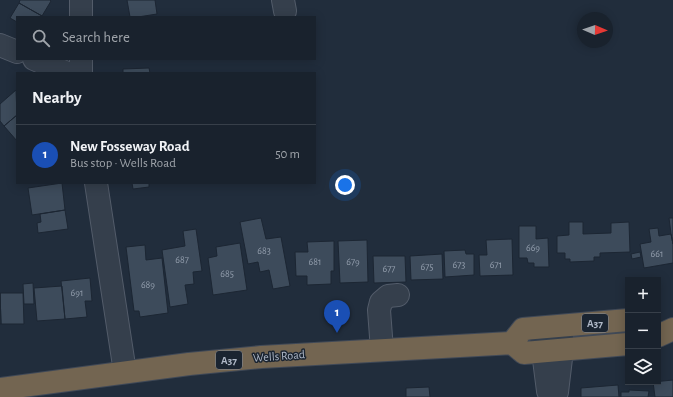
<!DOCTYPE html>
<meta charset="utf-8">
<style>
body{margin:0;font-family:"Alegreya Sans",sans-serif;background:#262f39;color:#f1f3f6}
.controls{position:absolute;right:12px;bottom:12px;display:grid;overflow:hidden;border-radius:0px;box-shadow:0 2px 10px #0003}
.controls button{width:36px;height:36px;display:grid;place-items:center;padding:0;border:0;border-bottom:1px solid #373f49;background:#19222d;color:#f1f3f6;font:20px sans-serif}
.compass{position:absolute;left:577px;top:12px;width:36px;height:36px;border-radius:50%;background:#19222d;box-shadow:0 2px 10px #0003;rotate:92deg}
.you{position:absolute;left:345px;top:185px;width:14px;height:14px;margin:-10px;border:3px solid #fff;border-radius:50%;background:#1a73e8;box-shadow:0 0 0 6px #1a73e833}
.badge{display:grid;place-items:center;width:26px;height:26px;border-radius:50%;background:#7fb1fd;color:#fff;font-size:13px;font-weight:700}
.pin{position:absolute;translate:-50% -33px;filter:drop-shadow(0 1px 2px #0008)}
.pin::after{content:'';position:absolute;top:21px;width:14px;height:12px;background:inherit;clip-path:polygon(0 0,100% 0,50% 100%)}
.list{margin:0;padding:0;list-style:none}
h2{display:flex;justify-content:space-between;align-items:center;height:52px;margin:0;padding:0 16px;font-size:17px}
h2 small{font-size:13px;font-weight:400;color:#9fa4aa}
.list li{display:grid;grid-template-columns:26px 1fr auto;gap:12px;align-items:center;box-sizing:border-box;height:60px;padding:0 16px;border-top:1px solid #373f49}
.list b{display:block;font-size:15px;white-space:nowrap}
.list p{margin:0;font-size:13px;white-space:nowrap;color:#9fa4aa}
.list em{font-size:13px;font-style:normal;color:#9fa4aa}
.icon{flex:none;width:22px;height:22px;fill:none;stroke:currentColor;stroke-width:2;stroke-linecap:round;stroke-linejoin:round}
.map{position:relative;flex:none;width:673px;height:397px;overflow:hidden}
.search{position:absolute;background:#19222d;box-shadow:0 2px 10px #0003;left:16px;top:16px;width:300px;height:44px;display:flex;align-items:center;gap:10px;box-sizing:border-box;padding:0 14px;border-radius:0px;color:#9fa4aa;font-size:15px}
.panel{position:absolute;background:#19222d;box-shadow:0 2px 10px #0003;left:16px;top:72px;width:300px;height:112px;border-radius:0px}
.map>svg:first-child{display:block}
.building{fill:#3d4b5b;stroke:#1c2633}
.lines{fill:none;stroke-linecap:round;stroke-linejoin:round}
.minor-casing{stroke:#535c6a;stroke-width:24}
.highway-casing{stroke:#404957;stroke-width:24}
.minor{stroke:#353f4c;stroke-width:22}
.highway{stroke:#736551;stroke-width:22}
.labels{text-anchor:middle;dominant-baseline:central;stroke-width:3;stroke-linejoin:round;paint-order:stroke}
.number-label{font-size:10px;fill:#939ead}
.shield{fill:#1a2431;stroke:#838c9b;stroke-width:1}
.shield-label{font-size:11px;font-weight:bold;fill:#b0b9c8}
.street-label{font-size:12px;fill:#b0b9c8;stroke:#1a2431}
</style>
<div class="map">
<svg width="673" height="397" viewBox="0 0 673 397">
<rect width="100%" height="100%" fill="#212d3c"/>
<path class="building" d="M20 0H50L51 1 42 16 19 3Z
M127 0H155L157 14 138 17H130Z
M19 3 42 16V17H17V22L10 18Z
M149 68 150 73H123V69Z
M16 90 17 115 4 126 0 121V104Z
M17 115V141L4 126Z
M62 183 65 210 32 215 28 188Z
M132 183H149V187L133 189Z
M65 210 68 229 38 233 37 223 41 222 40 214Z
M261 218 266 239 281 237 290 286 273 289 269 270 260 272 258 262 248 264 240 222Z
M669 218H673V244L671 234Z
M569 222H583V234L611 233V223L629 222 630 252 600 253V257H594V261L570 262V259H565V253H557V236L569 235Z
M519 226H536V239L548 238 549 267H534V263H528L527 258H519Z
M658 228 659 236 671 234 673 244V263L644 268 640 244 651 242 649 229Z
M196 229 202 271 193 272 194 284 185 285 188 304 170 307 162 250 185 246 183 231Z
M512 239 513 275 480 276 479 255H487L486 240Z
M367 240 368 282 340 283 338 241Z
M334 241V271H331V284L307 285V276H296L295 252H308L307 242Z
M240 243 247 290 213 295 208 258 217 256 216 247Z
M145 245 146 260 162 258 168 313 140 317 139 311H134L126 247Z
M465 250 466 254H474V275L445 277 444 251Z
M640 252 641 257 632 259 631 254Z
M442 254 443 279 411 280 410 256Z
M373 256H405L406 282 374 283Z
M90 278 92 301H85L87 317 65 319 61 281Z
M33 283 34 304H24L23 284Z
M62 286 65 319 37 321 34 288Z
M0 293H23L24 324H1Z
M0 293 1 324H0Z
M673 380V397H655L653 382Z
M618 385 619 397H581V388Z
M429 387 430 397H406V388Z
M629 390 649 391 648 397H621V392H629Z"/>
<g class="lines">
<g class="minor-casing">
<path id="minor" d="M81 0V17
M283 0 285 11
M0 45 17 52
M34 59 67 73
M81 73V59
M96 183 125 372
M540 328 548 391 550 396
M382 350 379 310 381 302 388 296 398 295
M554 397 557 392 562 350V326"/>
</g>
<g class="highway-casing">
<path id="highway" d="M658 336 673 329
M512 343 523 329 628 320
M0 389 189 364 261 357 512 343 524 353 628 344"/>
</g>
<use href="#minor" class="minor"/>
<use href="#highway" class="highway"/>
</g>
<g class="labels">
<g class="number-label">
<text x="533" y="248">669</text>
<text x="264" y="251">683</text>
<text x="657" y="254">661</text>
<text x="182" y="260">687</text>
<text x="315" y="262">681</text>
<text x="353" y="262">679</text>
<text x="459" y="265">673</text>
<text x="496" y="265">671</text>
<text x="427" y="267">675</text>
<text x="389" y="269">677</text>
<text x="227" y="274">685</text>
<text x="148" y="285">689</text>
<text x="77" y="293">691</text>
</g>
<g class="shield">
<rect x="582" y="314" width="26" height="18" rx="3"/>
<rect x="216" y="351" width="26" height="18" rx="3"/>
</g>
<g class="shield-label">
<text x="595" y="323">A37</text>
<text x="229" y="360">A37</text>
</g>
<g class="street-label">
<text transform="translate(279 356) rotate(-4)">Wells Road</text>
</g>
</g>
</svg>
<div class="controls">
<button>+</button>
<button>−</button>
<button><svg class="icon" aria-label="layers" viewBox="0 0 24 24"><path d="M12 4l9 5-9 5-9-5zM3 14l9 5 9-5"/></svg></button>
</div>
<svg class="compass" viewBox="-18 -18 36 36"><path d="M0-13l5 13h-10z" fill="#e53935"/><path d="M0 13l5-13h-10z" fill="#9fa4aa"/></svg>
<div class="you"></div>
<div class="pin badge" style="left:337px;top:333px;background:#1a4fb4">1</div>
<div class="search"><svg class="icon" aria-label="search" viewBox="0 0 24 24"><circle cx="10" cy="10" r="6"/><path d="M15 15l6 6"/></svg>Search here</div>
<section class="panel">
<h2>Nearby<small></small></h2>
<ul class="list">
<li><span class="badge" style="background:#1a4fb4">1</span><div><b>New Fosseway Road</b><p>Bus stop · Wells Road</p></div><em>50 m</em></li>
</ul>
</section>
</div>
